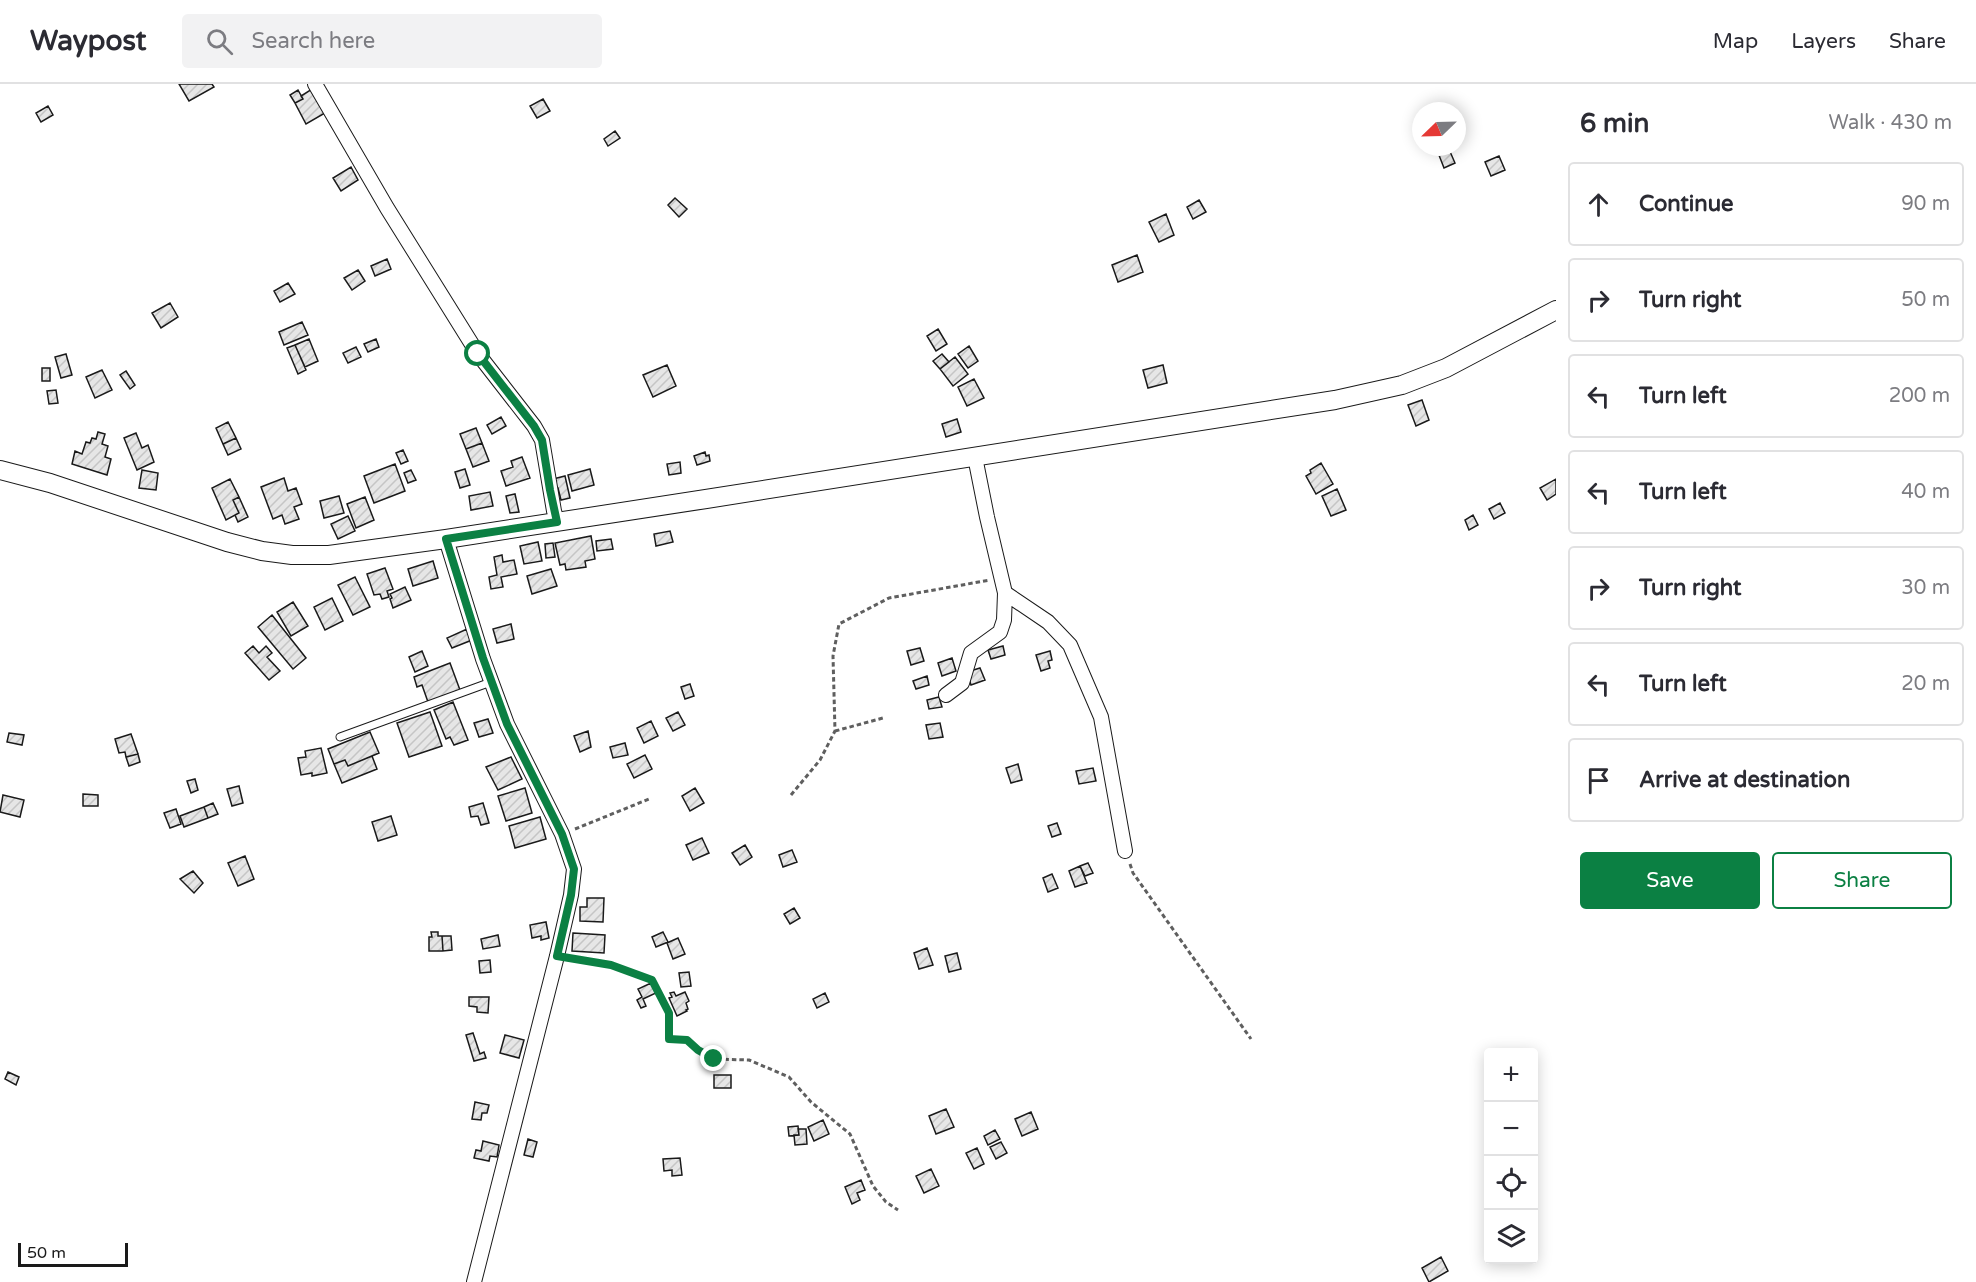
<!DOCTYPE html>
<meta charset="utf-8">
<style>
body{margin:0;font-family:"Varela Round",sans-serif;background:#f2f2f3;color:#2b2b33}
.controls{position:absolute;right:18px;bottom:18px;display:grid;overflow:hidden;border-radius:6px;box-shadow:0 3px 15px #0003}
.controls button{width:54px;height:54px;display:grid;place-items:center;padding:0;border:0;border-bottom:2px solid #e1e1e2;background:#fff;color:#2b2b33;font:30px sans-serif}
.compass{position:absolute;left:1412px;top:18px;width:54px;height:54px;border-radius:50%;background:#fff;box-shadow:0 3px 15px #0003;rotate:247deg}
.scale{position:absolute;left:18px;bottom:15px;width:110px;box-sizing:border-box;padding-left:6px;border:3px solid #1a1a1a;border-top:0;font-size:16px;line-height:21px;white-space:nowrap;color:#1a1a1a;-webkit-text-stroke:4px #fff;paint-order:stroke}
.stop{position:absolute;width:18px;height:18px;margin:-14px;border:4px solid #0b8043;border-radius:50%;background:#fff}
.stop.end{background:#0b8043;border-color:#fff;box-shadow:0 2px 6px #0008}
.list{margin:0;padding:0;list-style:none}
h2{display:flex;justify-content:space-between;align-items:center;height:78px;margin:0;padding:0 24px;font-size:26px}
h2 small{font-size:20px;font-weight:400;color:#7c7c81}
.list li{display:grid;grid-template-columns:39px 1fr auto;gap:18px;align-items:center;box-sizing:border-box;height:84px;margin:0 12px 12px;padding:0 12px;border:2px solid #e1e1e2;border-radius:6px}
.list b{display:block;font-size:22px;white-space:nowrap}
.list em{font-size:20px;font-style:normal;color:#7c7c81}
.actions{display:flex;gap:12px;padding:18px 24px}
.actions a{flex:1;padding:14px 0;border:2px solid #0b8043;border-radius:6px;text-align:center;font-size:21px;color:#0b8043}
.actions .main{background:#0b8043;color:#fff}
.icon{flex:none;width:33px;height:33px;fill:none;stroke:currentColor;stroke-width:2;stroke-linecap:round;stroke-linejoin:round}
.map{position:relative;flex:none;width:1556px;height:1198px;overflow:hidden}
header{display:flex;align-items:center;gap:36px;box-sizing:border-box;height:84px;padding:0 30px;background:#fff;border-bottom:2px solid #e1e1e2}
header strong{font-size:28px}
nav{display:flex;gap:33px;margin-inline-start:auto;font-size:21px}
.search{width:420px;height:54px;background:#f2f2f3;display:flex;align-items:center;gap:15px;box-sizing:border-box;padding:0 21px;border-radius:6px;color:#7c7c81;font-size:22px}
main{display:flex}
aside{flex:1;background:#fff}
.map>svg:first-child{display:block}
.building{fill:url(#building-hatch);stroke:#1a1a1a;stroke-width:1.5}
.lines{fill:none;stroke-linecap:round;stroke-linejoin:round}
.lane-casing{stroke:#1a1a1a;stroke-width:9}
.street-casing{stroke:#1a1a1a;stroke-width:16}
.secondary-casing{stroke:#1a1a1a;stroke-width:20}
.path{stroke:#5f5f5f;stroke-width:3;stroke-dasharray:4.5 3;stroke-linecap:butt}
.lane{stroke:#fff;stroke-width:7}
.street{stroke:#fff;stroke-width:14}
.secondary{stroke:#fff;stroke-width:18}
.route{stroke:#0b8043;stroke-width:8}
</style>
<header>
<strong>Waypost</strong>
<div class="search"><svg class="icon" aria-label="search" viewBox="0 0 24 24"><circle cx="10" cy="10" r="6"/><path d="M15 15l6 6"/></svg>Search here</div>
<nav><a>Map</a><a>Layers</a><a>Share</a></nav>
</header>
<main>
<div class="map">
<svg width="1556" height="1198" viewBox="0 0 1556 1198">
<defs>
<pattern id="building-hatch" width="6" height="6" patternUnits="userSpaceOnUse" patternTransform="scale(1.5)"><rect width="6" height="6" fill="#e6e6e6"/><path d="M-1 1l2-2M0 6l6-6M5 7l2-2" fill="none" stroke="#c5c5c5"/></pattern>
</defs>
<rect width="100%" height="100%" fill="#fff"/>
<path class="building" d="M179 0H212L214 3 189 17Z
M312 5 325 29 306 40 295 19 303 15 301 12Z
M298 6 303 15 295 19 290 11Z
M543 15 550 27 537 34 530 22Z
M48 22 53 31 41 38 36 29Z
M615 47 620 54 608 62 604 55Z
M1444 63H1448L1455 79 1444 84 1437 66Z
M1499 72 1505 86 1491 92 1485 78Z
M351 83 358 96 341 107 333 94Z
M675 114 687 125 679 133 668 121Z
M1199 116 1206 128 1193 135 1187 123Z
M1166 130 1174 151 1159 158 1149 138Z
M1137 171 1143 188 1118 198 1112 181Z
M387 175 391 185 375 192 371 182Z
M358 186 365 197 352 206 344 194Z
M288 199 295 210 280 218 274 207Z
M170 219 178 233 161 244 152 229Z
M302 238 308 251 284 261 279 248Z
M938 245 947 260 936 267 927 252Z
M309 255 318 277 305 283 295 261Z
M376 255 379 263 368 268 364 260Z
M295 261 306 286 298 290 287 264Z
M969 262 978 277 968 284 958 270Z
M356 263 361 273 348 279 343 269Z
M66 270 72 291 61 294 55 273Z
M942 270 949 278 940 285 933 277Z
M955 273 968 290 953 302 940 285Z
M667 281 676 302 653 313 643 291Z
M1163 281 1167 299 1148 304 1143 286Z
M42 284H50V297H42Z
M102 286 112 306 95 314 86 293Z
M126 287 135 301 130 305 120 291Z
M974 295 984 314 967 322 958 303Z
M56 306 58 319 49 320 47 307Z
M1422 316 1429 336 1416 342 1408 321Z
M501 333 506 342 492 350 487 341Z
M957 335 961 348 946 353 942 340Z
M228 338 236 354 223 360 216 344Z
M476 344 482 359 466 365 460 350Z
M98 348 105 350 102 360 108 362 105 373 111 375 107 391 72 380 75 367 82 370 86 358 90 359 92 354 96 355Z
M136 349 142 364 148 361 154 378 137 386 124 354Z
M236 354 241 365 228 371 223 360Z
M482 359 489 377 473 383 466 365Z
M403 366 408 377 401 380 396 369Z
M705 368 706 372 709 371 710 377 697 381 694 372Z
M522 373 530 394 506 402 501 387 513 383 511 377Z
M680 378 681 389 669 391 667 380Z
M1321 379 1333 400 1316 410 1306 392 1311 389 1310 386Z
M395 380 405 407 374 419 364 392Z
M465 385 470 401 460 404 455 388Z
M590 385 594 401 572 407 568 391Z
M142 386 158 389 156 406 139 404Z
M411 386 416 396 408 399 404 389Z
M565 392 570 414 561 416 558 404H555L553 395Z
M284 394 288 407 296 404 302 420 294 423 299 435 285 440 282 431 273 435 261 403Z
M230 395 239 413 233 416 239 429 226 436 212 404Z
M1556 395V410L1547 416 1540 404Z
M1337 405 1346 426 1331 432 1322 412Z
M490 408 493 422 471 426 469 412Z
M515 410 519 428 510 429 506 412Z
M339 412 344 429 324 434 320 417Z
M239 413 248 433 238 438 235 431 239 429 233 416Z
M365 413 374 436 356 444 347 420Z
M1500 419 1505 429 1494 435 1489 425Z
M1473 431 1478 441 1469 446 1465 436Z
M348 432 355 447 338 455 331 440Z
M670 447 673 458 656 462 654 450Z
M591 452 595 475 585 477 586 483 566 486 565 480 560 481 555 459Z
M611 455 613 465 597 467 596 457Z
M538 458 542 477 524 480 520 462Z
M553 459 555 473 546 474 545 460Z
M502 471 503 478 514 476 517 490 501 493 503 503 491 505 489 493 497 491 494 473Z
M433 477 438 494 413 502 408 485Z
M385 484 393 505 387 507 389 513 382 515 380 510 374 511 367 490Z
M551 485 557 502 532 510 527 492Z
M355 493 370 523 353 531 338 501Z
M405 503 411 516 393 524 390 515 392 514 390 510Z
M332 514 343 537 325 546 314 523Z
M293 518 308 542 291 552 277 528Z
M272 531 306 574 293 585 258 543Z
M511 540 514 555 497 559 493 545Z
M467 545 472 556 452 564 447 554Z
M253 562 259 569 266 562 272 569 267 573 280 587 269 596 245 569Z
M1003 562 1005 571 991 575 988 566Z
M920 564 924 577 911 581 907 567Z
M422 567 428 582 415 588 409 573Z
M1050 567 1052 576 1048 577 1050 584 1041 587 1036 571Z
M952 574 956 587 942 592 938 579Z
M450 579 460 606 428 618 422 601 417 603 414 593Z
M980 584 985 596 971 601 967 588Z
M927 592 929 601 916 605 913 597Z
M690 600 694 612 685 615 681 603Z
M939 613 942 623 929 625 927 616Z
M453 618 468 656 454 661 450 653 446 655 434 626Z
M430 628 442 662 409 673 397 639Z
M678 628 685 641 673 647 666 634Z
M488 635 493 649 479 653 474 639Z
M651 637 658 652 644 659 637 644Z
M940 639 943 653 929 655 926 641Z
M588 647 591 663 580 668 574 652Z
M370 648 379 669 348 682 345 676 334 680 328 665Z
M9 649 24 651 22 661 7 658Z
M131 650 138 670 126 673 125 668 119 669 115 655Z
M625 659 628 671 613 674 610 663Z
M321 664 327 689 312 692V689L301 691 298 674 306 673 305 667Z
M138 670 140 678 129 682 126 673Z
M645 671 652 685 634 694 627 680Z
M372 672 377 685 342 699 334 680 345 676 348 682Z
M511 673 522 695 498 706 486 683Z
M1018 680 1022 696 1011 699 1006 684Z
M1093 684 1096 697 1079 700 1076 687Z
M195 695 198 706 191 709 187 697Z
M239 702 243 719 232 722 227 705Z
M525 704 532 729 506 737 498 712Z
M695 704 704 719 690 727 682 712Z
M83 710 98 711V722H83Z
M3 711 24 716 20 733 0 728Z
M213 719 218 730 208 734 204 723Z
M483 719 489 739 481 741 478 732 471 733 469 723Z
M204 723 208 734 184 743 180 732Z
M176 725 181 740 170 744 164 729Z
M391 732 397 751 378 757 372 738Z
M540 733 546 755 515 764 509 742Z
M1057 739 1061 750 1052 753 1048 742Z
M702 754 709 769 693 776 686 761Z
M745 761 752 773 740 781 732 769Z
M792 766 797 778 783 783 779 771Z
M245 772 254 795 238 802 228 779Z
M1088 779 1093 789 1085 792 1080 782Z
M1080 782 1087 799 1075 803 1069 787Z
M193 787 203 799 194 809 180 795Z
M1052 790 1058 804 1048 808 1043 794Z
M587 814H604L603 838 580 837V823H587Z
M794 824 800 834 790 840 784 830Z
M546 838 549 854 541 856V852L532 854 530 841Z
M431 848H438V852H442L443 867H429V853H432Z
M663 848 668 858 656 863 652 853Z
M573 849 605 851 604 869 572 867Z
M498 851 500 862 483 865 481 855Z
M442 852H451L452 866 443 867Z
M678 854 685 870 673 875 667 859Z
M927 864 933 881 919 885 914 869Z
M957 869 961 885 949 888 945 872Z
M490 876 491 888 480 889 479 877Z
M689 888 691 902 681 903 679 889Z
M651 899 656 909 643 915 646 922 641 924 637 916 642 913 638 905Z
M674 908 676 912 685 908 689 917 686 919 688 925 686 926 687 927 677 932 669 914 672 913 670 909Z
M825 909 829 918 817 924 813 915Z
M469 913H489L488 929 477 928V923L469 922Z
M473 949 480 970 484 968 486 974 474 977 466 951Z
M505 951 524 956 519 974 500 969Z
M8 988 19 993 16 1001 5 995Z
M714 991H731V1004H714Z
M475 1018 489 1021 487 1029H482L481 1036 472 1035Z
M946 1025 954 1043 936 1050 929 1032Z
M1031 1028 1038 1045 1022 1052 1015 1035Z
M823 1036 829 1050 814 1057 808 1043Z
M798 1042 799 1051 789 1052 788 1043Z
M798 1045H806L807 1060 795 1061 794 1051H799Z
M995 1046 1000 1055 988 1061 984 1052Z
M528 1055 537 1058 533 1073 524 1071Z
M483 1057 499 1061 497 1073 490 1072 489 1077 474 1074 476 1066 481 1067Z
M1001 1058 1007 1069 996 1075 990 1063Z
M977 1064 984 1080 974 1085 966 1069Z
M680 1074 682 1091 672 1092V1086L664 1087 663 1075Z
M931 1085 939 1102 924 1109 916 1092Z
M861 1096 865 1106 857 1109 860 1116 852 1120 845 1103Z
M1441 1173 1448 1187 1429 1198 1422 1184Z"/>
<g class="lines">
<g class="lane-casing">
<path id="lane" d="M340 653 491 598"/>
</g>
<g class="street-casing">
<path id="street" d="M315 0 387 124 478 270 534 342 542 356 554 427 557 437
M975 373 987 433 1005 509 1048 538 1070 561 1101 633 1125 767
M446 455 483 575 507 640 562 750 574 785 571 811 557 872 474 1198
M946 611 962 599 971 569 1000 548 1004 536 1005 509"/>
</g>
<g class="secondary-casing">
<path id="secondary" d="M0 386 50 399 227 458 262 467 292 471H329L446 455 706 415 1335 316 1402 301 1446 284 1556 226"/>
</g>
<path class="path" d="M835 647 883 634
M791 711 820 676 835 647 833 572 839 540 889 514 990 496
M575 745 649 715
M1130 780 1133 789 1251 955
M570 874 611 881 652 896 669 929V955L687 956 698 966 714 975 749 976 789 993 811 1018 850 1050 873 1102 886 1118 898 1126"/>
<use href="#lane" class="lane"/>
<use href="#street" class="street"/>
<use href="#secondary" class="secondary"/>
</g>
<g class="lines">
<path class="route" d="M478 270 534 342 542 356 550 406 557 438 446 455 483 574 507 640 562 750 574 785 571 811 557 872 611 881 652 896 669 929V955L687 956 698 966 714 975"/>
</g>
</svg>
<div class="controls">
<button>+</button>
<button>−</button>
<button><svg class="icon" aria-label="locate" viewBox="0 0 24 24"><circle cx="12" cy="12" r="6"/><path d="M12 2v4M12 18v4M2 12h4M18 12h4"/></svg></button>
<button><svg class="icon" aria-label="layers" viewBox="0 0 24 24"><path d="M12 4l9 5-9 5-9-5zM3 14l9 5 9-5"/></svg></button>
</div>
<svg class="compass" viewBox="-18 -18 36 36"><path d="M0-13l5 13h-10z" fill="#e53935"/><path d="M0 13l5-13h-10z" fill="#7c7c81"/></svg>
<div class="scale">50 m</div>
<div class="stop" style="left:478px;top:270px"></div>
<div class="stop end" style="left:714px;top:975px"></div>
</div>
<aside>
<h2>6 min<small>Walk · 430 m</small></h2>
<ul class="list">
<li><svg class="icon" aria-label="ahead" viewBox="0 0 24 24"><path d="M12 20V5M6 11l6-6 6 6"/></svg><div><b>Continue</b></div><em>90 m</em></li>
<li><svg class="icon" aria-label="right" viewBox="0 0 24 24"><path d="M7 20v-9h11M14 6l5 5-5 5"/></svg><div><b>Turn right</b></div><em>50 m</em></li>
<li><svg class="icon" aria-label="left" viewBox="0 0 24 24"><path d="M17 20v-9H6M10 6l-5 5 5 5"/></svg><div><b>Turn left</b></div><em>200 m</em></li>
<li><svg class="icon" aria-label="left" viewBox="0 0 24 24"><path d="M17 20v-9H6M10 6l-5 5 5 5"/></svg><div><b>Turn left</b></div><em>40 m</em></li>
<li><svg class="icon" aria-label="right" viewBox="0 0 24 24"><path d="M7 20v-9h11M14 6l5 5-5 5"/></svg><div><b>Turn right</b></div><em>30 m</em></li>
<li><svg class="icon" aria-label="left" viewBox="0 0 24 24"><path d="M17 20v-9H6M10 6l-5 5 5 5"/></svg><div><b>Turn left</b></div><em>20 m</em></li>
<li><svg class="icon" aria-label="arrive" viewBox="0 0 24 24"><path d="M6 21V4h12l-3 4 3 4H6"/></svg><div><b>Arrive at destination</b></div></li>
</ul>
<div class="actions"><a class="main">Save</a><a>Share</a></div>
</aside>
</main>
